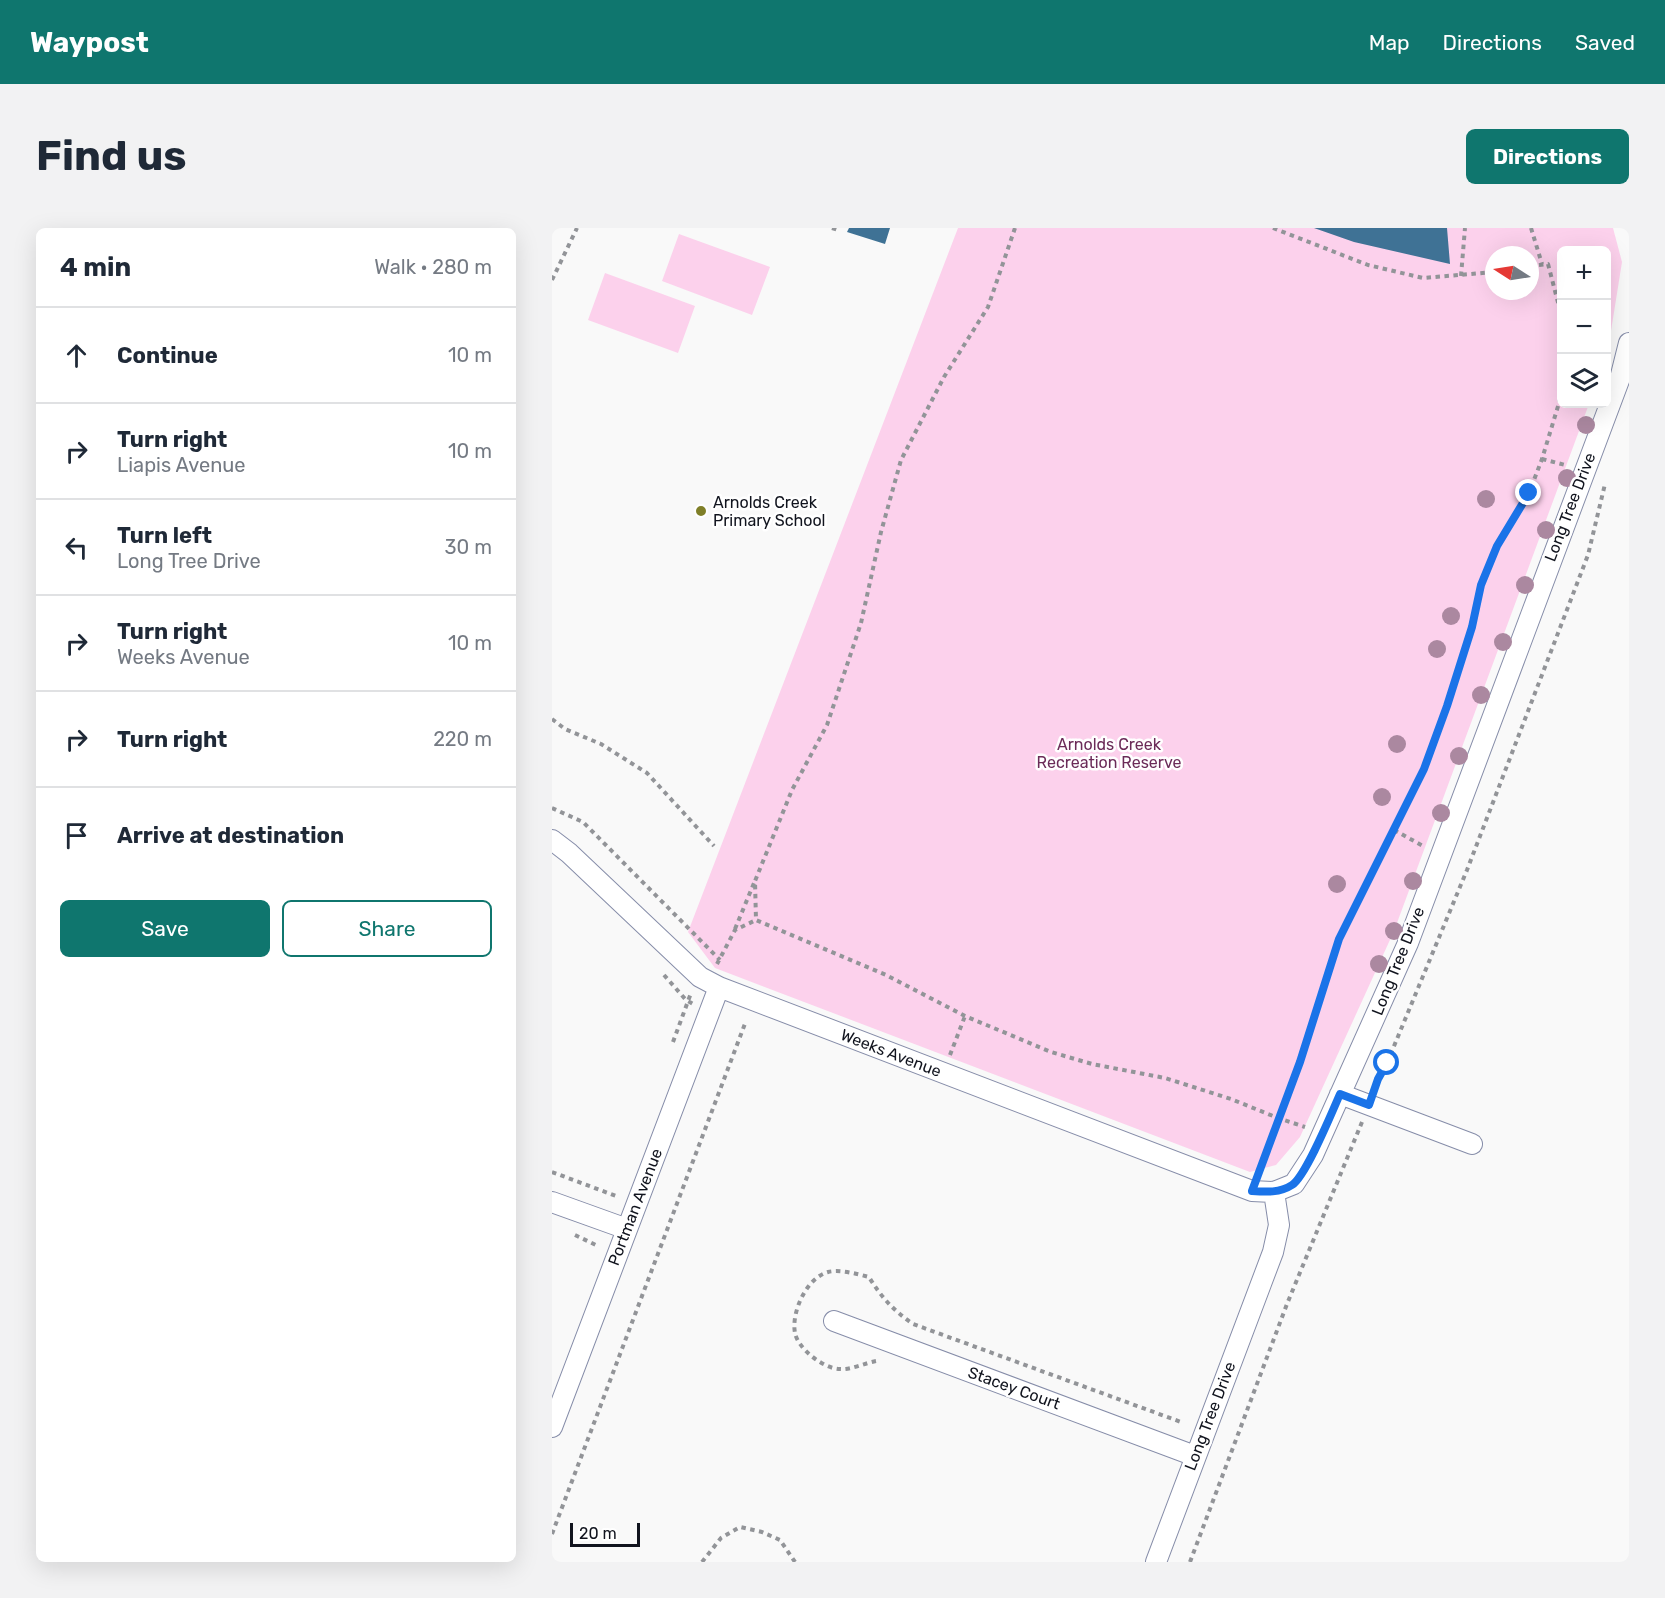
<!DOCTYPE html>
<meta charset="utf-8">
<style>
body{margin:0;font-family:Rubik,sans-serif;background:#f2f2f3;color:#1f2937}
.controls{position:absolute;right:18px;top:18px;display:grid;overflow:hidden;border-radius:9px;box-shadow:0 6px 24px #0002}
.controls button{width:54px;height:54px;display:grid;place-items:center;padding:0;border:0;border-bottom:2px solid #e0e1e3;background:#fff;color:#1f2937;font:30px sans-serif}
.compass{position:absolute;left:933px;top:18px;width:54px;height:54px;border-radius:50%;background:#fff;box-shadow:0 6px 24px #0002;rotate:282deg}
.scale{position:absolute;left:18px;bottom:15px;width:70px;box-sizing:border-box;padding-left:6px;border:3px solid #11141e;border-top:0;font-size:16px;line-height:21px;white-space:nowrap;color:#11141e;-webkit-text-stroke:4px #fff;paint-order:stroke}
.stop{position:absolute;width:18px;height:18px;margin:-14px;border:4px solid #1a73e8;border-radius:50%;background:#fff}
.stop.end{background:#1a73e8;border-color:#fff;box-shadow:0 2px 6px #0008}
.list{margin:0;padding:0;list-style:none}
h2{display:flex;justify-content:space-between;align-items:center;height:78px;margin:0;padding:0 24px;font-size:26px}
h2 small{font-size:20px;font-weight:400;color:#747a83}
.list li{display:grid;grid-template-columns:39px 1fr auto;gap:18px;align-items:center;box-sizing:border-box;height:96px;padding:0 24px;border-top:2px solid #e0e1e3}
.list b{display:block;font-size:22px;white-space:nowrap}
.list p{margin:0;font-size:20px;white-space:nowrap;color:#747a83}
.list em{font-size:20px;font-style:normal;color:#747a83}
.actions{display:flex;gap:12px;padding:18px 24px}
.actions a{flex:1;padding:14px 0;border:2px solid #0f766e;border-radius:9px;text-align:center;font-size:21px;color:#0f766e}
.actions .main{background:#0f766e;color:#fff}
.icon{flex:none;width:33px;height:33px;fill:none;stroke:currentColor;stroke-width:2;stroke-linecap:round;stroke-linejoin:round}
.map{position:relative;flex:none;width:1077px;height:1334px;overflow:hidden;border-radius:9px}
header{display:flex;align-items:center;gap:36px;box-sizing:border-box;height:84px;padding:0 30px;background:#0f766e;color:#fff}
header strong{font-size:28px}
nav{display:flex;gap:33px;margin-inline-start:auto;font-size:21px}
.intro{display:flex;align-items:center;justify-content:space-between;box-sizing:border-box;height:144px;padding:0 36px}
h1{margin:0;font-size:42px}
.button{padding:15px 27px;border-radius:9px;background:#0f766e;color:#fff;font-size:21px;font-weight:700}
main{display:flex;gap:36px;padding:0 36px}
aside{flex:1;background:#fff;border-radius:9px;box-shadow:0 6px 24px #0002}
.map>svg:first-child{display:block}
.green{fill:#fcd1ec;fill-rule:evenodd}
.building{fill:#3f7295}
.lines{fill:none;stroke-linecap:round;stroke-linejoin:round}
.street-casing{stroke:#868da9;stroke-width:22}
.path{stroke:#929498;stroke-width:4;stroke-dasharray:4.5 4.5;stroke-linecap:butt}
.street{stroke:#fff;stroke-width:20}
.tree{fill:#ab88a0}
.route{stroke:#1a73e8;stroke-width:8}
.poi-dot{fill:#7f7f28;stroke:#fff;stroke-width:2}
.labels{text-anchor:middle;dominant-baseline:central;stroke-width:5;stroke-linejoin:round;paint-order:stroke}
.poi-label{font-size:16px;fill:#11141e;stroke:#fff;text-anchor:start}
.street-label{font-size:16px;fill:#11141e;stroke:#fff}
.park-label{font-size:16px;fill:#6b2b58;stroke:#fff}
</style>
<header>
<strong>Waypost</strong>
<nav><a>Map</a><a>Directions</a><a>Saved</a></nav>
</header>
<div class="intro"><h1>Find us</h1><a class="button">Directions</a></div>
<main>
<aside>
<h2>4 min<small>Walk · 280 m</small></h2>
<ul class="list">
<li><svg class="icon" aria-label="ahead" viewBox="0 0 24 24"><path d="M12 20V5M6 11l6-6 6 6"/></svg><div><b>Continue</b></div><em>10 m</em></li>
<li><svg class="icon" aria-label="right" viewBox="0 0 24 24"><path d="M7 20v-9h11M14 6l5 5-5 5"/></svg><div><b>Turn right</b><p>Liapis Avenue</p></div><em>10 m</em></li>
<li><svg class="icon" aria-label="left" viewBox="0 0 24 24"><path d="M17 20v-9H6M10 6l-5 5 5 5"/></svg><div><b>Turn left</b><p>Long Tree Drive</p></div><em>30 m</em></li>
<li><svg class="icon" aria-label="right" viewBox="0 0 24 24"><path d="M7 20v-9h11M14 6l5 5-5 5"/></svg><div><b>Turn right</b><p>Weeks Avenue</p></div><em>10 m</em></li>
<li><svg class="icon" aria-label="right" viewBox="0 0 24 24"><path d="M7 20v-9h11M14 6l5 5-5 5"/></svg><div><b>Turn right</b></div><em>220 m</em></li>
<li><svg class="icon" aria-label="arrive" viewBox="0 0 24 24"><path d="M6 21V4h12l-3 4 3 4H6"/></svg><div><b>Arrive at destination</b></div></li>
</ul>
<div class="actions"><a class="main">Save</a><a>Share</a></div>
</aside>
<div class="map">
<svg width="1077" height="1334" viewBox="0 0 1077 1334">
<rect width="100%" height="100%" fill="#f9f9f9"/>
<path class="green" d="M406 0H1061L1070 34 1055 128 1054 22H1010V176H1037L842 703 748 909 724 937 698 944 163 740 136 704ZM942 27H978V63H942Z
M127 6 218 39 200 87 110 53Z
M53 45 143 78 126 125 36 92Z"/>
<path class="building" d="M297 0H338L333 16 295 4Z
M762 0H895L898 36 802 14Z"/>
<g class="lines">
<g class="street-casing">
<path id="street" d="M0 612 17 625 148 749 167 759 700 963 722 964
M788 866 920 916
M0 974 75 1001
M282 1093 643 1228
M0 1199 167 759
M604 1334 721 1024 727 997 722 964 742 956 761 927 856 715 1069 147 1077 115"/>
</g>
<path class="path" d="M280 0 286 2 287 0
M463 0 436 79 392 149 349 232 329 304 309 395 275 497 240 562 203 653 204 692 334 747 413 788 499 824 540 836 613 850 679 871 726 890 748 834 787 711 872 541 895 478 920 399 929 357 945 318 977 265 990 231 1007 175 1010 155
M721 0 816 37 871 50 942 44
M979 0 990 36
M978 38 996 36 1008 82 1010 97
M909 48 913 0
M0 52 25 0
M990 231 1013 237
M0 491 13 501 49 516 95 545 162 618
M0 580 31 594 168 732
M842 602 871 618
M183 701 202 655
M165 736 183 702 204 692
M112 747 134 772 141 776
M121 814 139 765
M398 827 413 788
M823 859 835 835 915 642 1036 327 1053 256
M707 942 726 890 753 899
M0 944 64 968
M23 1007 46 1018
M324 1133C313 1135 299 1142 288 1141 272 1141 246 1121 243 1105 239 1085 254 1050 276 1044 288 1041 305 1046 317 1049 329 1069 342 1083 361 1096L629 1194
M0 1306 194 793
M150 1334 169 1310 188 1299 210 1304 228 1312 243 1334
M638 1334 735 1076 810 894"/>
<use href="#street" class="street"/>
</g>
<g class="tree">
<circle cx="1034" cy="197" r="9"/>
<circle cx="1015" cy="250" r="9"/>
<circle cx="934" cy="271" r="9"/>
<circle cx="994" cy="302" r="9"/>
<circle cx="973" cy="357" r="9"/>
<circle cx="899" cy="388" r="9"/>
<circle cx="951" cy="414" r="9"/>
<circle cx="885" cy="421" r="9"/>
<circle cx="929" cy="467" r="9"/>
<circle cx="845" cy="516" r="9"/>
<circle cx="907" cy="528" r="9"/>
<circle cx="830" cy="569" r="9"/>
<circle cx="889" cy="585" r="9"/>
<circle cx="861" cy="653" r="9"/>
<circle cx="785" cy="656" r="9"/>
<circle cx="842" cy="703" r="9"/>
<circle cx="827" cy="736" r="9"/>
</g>
<g class="lines">
<path class="route" d="M835 835 826 851 817 877 788 866C780 884 754 948 740 957 728 965 714 964 700 963L748 834 787 711 872 541 895 478 920 399 929 357 945 318 977 265"/>
</g>
<circle class="poi-dot" cx="149" cy="283" r="6"/>
<g class="labels">
<g class="poi-label">
<text x="161" y="274">Arnolds Creek<tspan x="161" dy="18">Primary School</tspan></text>
</g>
<g class="street-label">
<text transform="translate(1018 279) rotate(-69)">Long Tree Drive</text>
<text transform="translate(846 733) rotate(-68)">Long Tree Drive</text>
<text transform="translate(339 825) rotate(21)">Weeks Avenue</text>
<text transform="translate(83 979) rotate(-69)">Portman Avenue</text>
<text transform="translate(462 1160) rotate(20)">Stacey Court</text>
<text transform="translate(658 1188) rotate(-69)">Long Tree Drive</text>
</g>
<g class="park-label">
<text x="557" y="516">Arnolds Creek<tspan x="557" dy="18">Recreation Reserve</tspan></text>
</g>
</g>
</svg>
<div class="controls">
<button>+</button>
<button>−</button>
<button><svg class="icon" aria-label="layers" viewBox="0 0 24 24"><path d="M12 4l9 5-9 5-9-5zM3 14l9 5 9-5"/></svg></button>
</div>
<svg class="compass" viewBox="-18 -18 36 36"><path d="M0-13l5 13h-10z" fill="#e53935"/><path d="M0 13l5-13h-10z" fill="#747a83"/></svg>
<div class="scale">20 m</div>
<div class="stop" style="left:835px;top:835px"></div>
<div class="stop end" style="left:977px;top:265px"></div>
</div>
</main>
